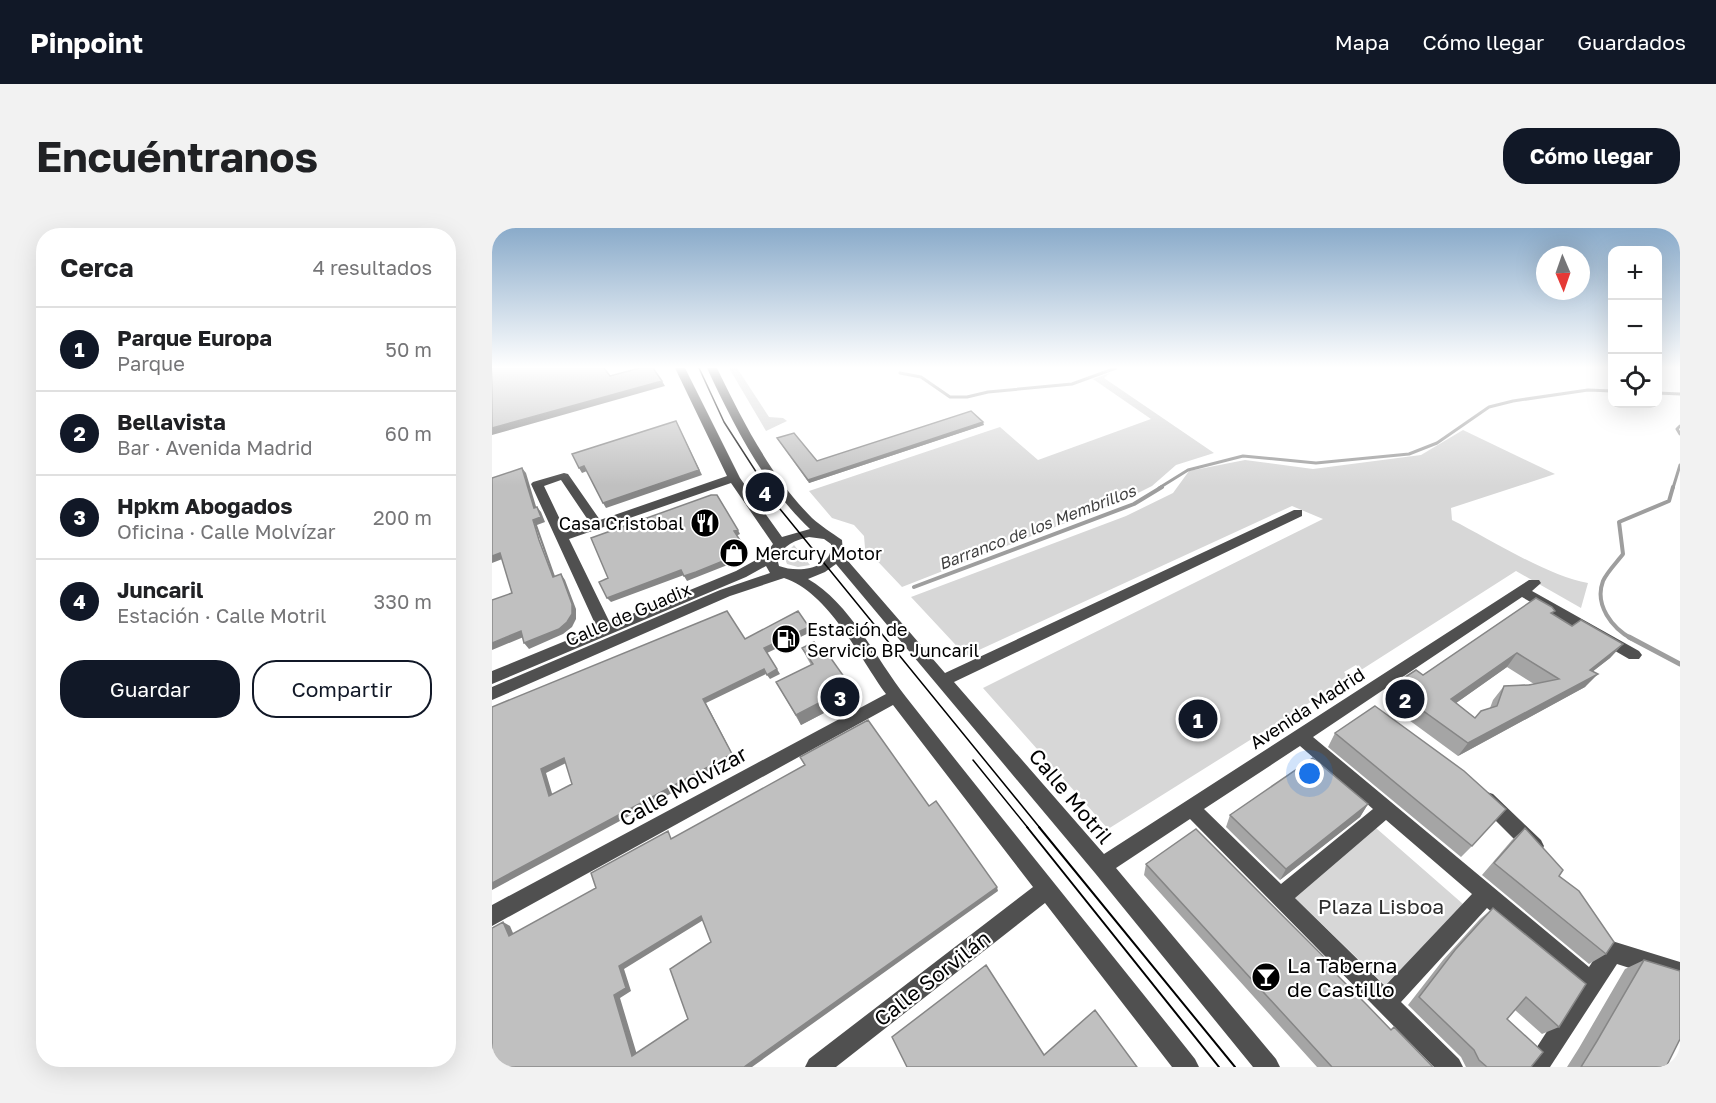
<!DOCTYPE html>
<html lang="es">
<meta charset="utf-8">
<style>
body{margin:0;font-family:"Golos Text",sans-serif;background:#f2f2f2;color:#202124}
.controls{position:absolute;right:18px;top:18px;display:grid;overflow:hidden;border-radius:12px;box-shadow:0 6px 24px #0002}
.controls button{width:54px;height:54px;display:grid;place-items:center;padding:0;border:0;border-bottom:2px solid #e0e0e0;background:#fff;color:#202124;font:30px sans-serif}
.compass{position:absolute;left:1044px;top:18px;width:54px;height:54px;border-radius:50%;background:#fff;box-shadow:0 6px 24px #0002;rotate:178deg}
.you{position:absolute;left:818px;top:546px;width:21px;height:21px;margin:-15px;border:4px solid #fff;border-radius:50%;background:#1a73e8;box-shadow:0 0 0 9px #1a73e833}
.badge{display:grid;place-items:center;width:39px;height:39px;border-radius:50%;background:#111827;color:#fff;font-size:20px;font-weight:700}
.pin{position:absolute;translate:-50% -50%;border:3px solid #fff;box-shadow:0 2px 6px #0006}
.list{margin:0;padding:0;list-style:none}
h2{display:flex;justify-content:space-between;align-items:center;height:78px;margin:0;padding:0 24px;font-size:26px}
h2 small{font-size:20px;font-weight:400;color:#757577}
.list li{display:grid;grid-template-columns:39px 1fr auto;gap:18px;align-items:center;box-sizing:border-box;height:84px;padding:0 24px;border-top:2px solid #e0e0e0}
.list b{display:block;font-size:22px;white-space:nowrap}
.list p{margin:0;font-size:20px;white-space:nowrap;color:#757577}
.list em{font-size:20px;font-style:normal;color:#757577}
.actions{display:flex;gap:12px;padding:18px 24px}
.actions a{flex:1;padding:14px 0;border:2px solid #111827;border-radius:24px;text-align:center;font-size:21px;color:#111827}
.actions .main{background:#111827;color:#fff}
.icon{flex:none;width:33px;height:33px;fill:none;stroke:currentColor;stroke-width:2;stroke-linecap:round;stroke-linejoin:round}
.map{position:relative;flex:none;width:1188px;height:839px;overflow:hidden;border-radius:24px}
header{display:flex;align-items:center;gap:36px;box-sizing:border-box;height:84px;padding:0 30px;background:#111827;color:#fff}
header strong{font-size:28px}
nav{display:flex;gap:33px;margin-inline-start:auto;font-size:21px}
.intro{display:flex;align-items:center;justify-content:space-between;box-sizing:border-box;height:144px;padding:0 36px}
h1{margin:0;font-size:42px}
.button{padding:15px 27px;border-radius:24px;background:#111827;color:#fff;font-size:21px;font-weight:700}
main{display:flex;gap:36px;padding:0 36px}
aside{flex:1;background:#fff;border-radius:24px;box-shadow:0 6px 24px #0002}
.map>svg:first-child{display:block}
.green{fill:#d7d7d7}
.lines{fill:none;stroke-linecap:round;stroke-linejoin:round}
.stream-far2{stroke:#9e9e9e;stroke-width:3}
.stream-far1{stroke:#9e9e9e;stroke-width:4}
.stream{stroke:#9e9e9e;stroke-width:5}
.minor{fill:#505050;fill-rule:evenodd}
.tram-far1{stroke:#000;stroke-width:1.5}
.tram{stroke:#000;stroke-width:2}
.wall{fill:#a5a5a5;fill-rule:evenodd}
.shaded-wall{fill:#868686}
.building{fill:#c0c0c0;stroke:#868686;stroke-width:1.5;fill-rule:evenodd}
.labels{text-anchor:middle;dominant-baseline:central;stroke-width:4.5;stroke-linejoin:round;paint-order:stroke}
.far-water-label{font-size:16px;font-style:italic;fill:#3f3f3f;stroke:#fff}
.poi-label{font-size:18px;fill:#000;stroke:#fff;text-anchor:start}
.street-label{font-size:18px;fill:#000;stroke:#fff}
.near-street-label{font-size:21px;fill:#000;stroke:#fff}
.near-park-label{font-size:21px;fill:#2e2e2e;stroke:#fff}
.near-poi-label{font-size:21px;fill:#000;stroke:#fff;text-anchor:start}
</style>
<header>
<strong>Pinpoint</strong>
<nav><a>Mapa</a><a>Cómo llegar</a><a>Guardados</a></nav>
</header>
<div class="intro"><h1>Encuéntranos</h1><a class="button">Cómo llegar</a></div>
<main>
<aside>
<h2>Cerca<small>4 resultados</small></h2>
<ul class="list">
<li><span class="badge">1</span><div><b>Parque Europa</b><p>Parque</p></div><em>50 m</em></li>
<li><span class="badge">2</span><div><b>Bellavista</b><p>Bar · Avenida Madrid</p></div><em>60 m</em></li>
<li><span class="badge">3</span><div><b>Hpkm Abogados</b><p>Oficina · Calle Molvízar</p></div><em>200 m</em></li>
<li><span class="badge">4</span><div><b>Juncaril</b><p>Estación · Calle Motril</p></div><em>330 m</em></li>
</ul>
<div class="actions"><a class="main">Guardar</a><a>Compartir</a></div>
</aside>
<div class="map">
<svg width="1188" height="839" viewBox="0 0 1188 839">
<rect width="100%" height="100%" fill="#fff"/>
<path class="green" d="M237 140H245L277 189 291 190 295 193 274 203Z
M618 145 612 150 722 225 684 237 660 258 632 272 410 359 373 320 372 308 362 297 340 290 317 263 508 199 546 232 659 191 601 151Z
M971 202 1063 246 959 280 960 292C998 311 1057 349 1096 355L1089 380 1024 343 869 442 864 437 852 444 857 450 616 601 491 460 831 291 800 278 474 428 419 369 634 288 681 265 697 243 753 232 821 241 929 227Z
M302 317 318 337 306 339 295 336 292 328Z
M884 600 971 676 898 762 800 667Z"/>
<g class="lines">
<path class="stream-far2" d="M408 145 429 149 458 169H475L496 164 580 156 624 140
M1166 165 1188 166
M1188 198 1185 201 1188 206
M667 260 696 242 751 228 824 235 917 226 945 215 997 179 1021 173 1096 162 1120 163
M1181 260 1188 237"/>
<path class="stream-far1" d="M422 359 642 276 670 259
M1140 411C1120 400 1102 377 1111 353 1115 344 1125 334 1131 326L1127 294 1177 273 1181 259"/>
<path class="stream" d="M1137 409 1188 436"/>
<path class="minor" d="M183 140H193L248 250 290 309 318 301C273 259 241 196 215 140H225C250 192 279 249 320 290 330 299 339 304 350 312L351 325 356 333 453 445 802 282H810V288L462 454 612 626 1037 352H1047L1049 355 1040 363 1147 423 1150 427 1147 431H1137L1030 369 821 509 1097 739 1112 716 1120 713 1188 734V756L1125 736 1058 839H1032L1085 757 995 680 909 774 967 831 971 839H942L698 591 624 640 784 831 788 839H761L603 645 344 336 333 344 316 351C357 374 385 432 414 469 509 590 607 710 703 831L707 839H680L553 675 344 839H313L317 831 541 659 401 477 0 698V677L394 466C368 430 336 364 292 350L238 368 0 472V459L228 362 278 345 274 338 254 349 0 456V443L105 400 39 256 41 254 72 245 76 246 108 292 235 248ZM69 252 98 295 74 304 52 258ZM239 255 281 316 273 327 244 343 118 395 77 311ZM317 309 332 311 339 316C341 342 305 345 287 338L285 330C292 317 303 312 317 309ZM808 518 881 581 789 656 712 581ZM894 592 980 666 893 758 803 670Z
M995 564 1001 566 1049 612 1052 618 1049 624 1042 627 1035 624 989 578 986 572 989 566Z"/>
<path class="tram-far1" d="M207 140 232 194 288 281 548 600
M481 532 536 600"/>
<path class="tram" d="M535 599 727 839
M547 599 743 839"/>
</g>
<path class="wall" d="M492 197 317 255 287 213 285 210 325 233Z
M1060 386 1080 398 1131 416 1118 430 1101 443 1093 459 966 528 891 473 898 459 931 447ZM1015 439 1042 456 1012 458 1001 472 998 480 983 490 964 475Z
M310 420 359 464 353 474 309 497 284 454 319 437 315 430Z
M843 505 980 618 969 629 836 519Z
M876 576 868 589 788 652 734 599 738 587Z
M1033 600 1067 648 1114 726 1097 736 990 647 1020 612Z
M654 636 836 738 899 802 941 839H825L652 647Z
M1001 680 1067 799 1050 806 1023 782 1015 791 1039 839H974L969 829 916 777 951 732 988 691Z
M1152 732 1174 839H1075L1087 820 1133 741Z"/>
<path class="shaded-wall" d="M170 153 173 158 0 207V200Z
M184 193 210 247 114 280 111 275Z
M491 194 492 197 317 255 316 252Z
M92 238 95 243 90 245 87 240Z
M30 240 34 245 46 285 42 280Z
M45 279 49 284 53 294 45 297 65 354 61 349 41 292Z
M246 302 248 306 244 308 242 303Z
M251 317 253 322 234 329 232 325Z
M8 325 13 330 0 335V328Z
M236 331 238 336 195 353 192 348Z
M189 342 192 347 119 374 115 370Z
M69 346 73 352 84 381V391L80 399 71 406 37 421 32 415Z
M317 399 319 404 275 425 272 420Z
M29 403 34 408 0 422V415Z
M1131 416 1118 430 1086 455 1098 442Z
M1025 425 1015 439 950 485 959 471Z
M272 441 274 446 214 475 243 531 0 662V655L211 471Z
M285 441 288 446 278 451 275 447Z
M1106 446 1093 459 966 528 976 515Z
M355 453 359 464 353 474 309 497 304 487Z
M72 530 76 534 54 545 62 572 57 568 49 541Z
M876 576 868 589 788 652 794 641Z
M505 659 506 663 260 839H252Z
M209 688 213 691 132 741 139 763 128 770 146 830 140 828 122 767 127 738Z
M11 694 18 698 24 712 17 708Z"/>
<path class="building" d="M0 140H112L118 148 148 140H161L170 153 0 200Z
M479 183 491 194 316 252 285 210 302 205 325 233Z
M184 193 207 242 111 275 92 238 87 240 80 226Z
M30 240 42 280 45 279 49 289 41 292 47 312 61 349 69 346 80 376V386L75 394 67 401 32 415 29 403 0 415V372L20 365 8 325 0 328V250Z
M219 267H225L246 302 242 303 251 317 232 325 236 331 204 344 192 348 189 342 115 370 107 354 116 350 99 310Z
M1044 370 1060 379 1063 383 1059 385 1080 398 1089 392 1131 416 1098 442 1106 446 976 515 898 459 924 442 931 447ZM1025 425 1067 451 1037 457 1012 458 1005 478 989 483 983 490 959 471Z
M235 383 253 411 306 383 317 399 272 420 285 441 275 447 272 441 211 471 240 526 0 655V479ZM72 530 80 556 57 568 49 541Z
M322 414 329 424 333 422 355 453 348 464 304 487 284 454 321 436 310 420Z
M883 478 972 543 1014 581 980 618 843 505Z
M376 492 437 578 444 573 505 659 252 839H0V700L11 694 17 708 104 660 99 645 176 603 179 611 313 537 308 529ZM209 688 219 714 178 741 196 791 140 828 122 767 134 760 127 738Z
M821 530 876 576 794 641 738 587Z
M1033 600 1071 642 1067 648 1087 663 1122 714 1114 726 1002 635Z
M704 601 838 735 836 738 875 777 899 802 902 799 941 839H840L654 636Z
M1001 680 1094 756 1067 799 1034 769 1015 791 1051 824 1039 839H995L987 832 982 822 927 769 963 722Z
M1152 732 1188 743V811L1174 839H1089L1105 813Z
M494 737 552 827 603 782 645 839H415L400 809Z"/>
<linearGradient id="sky" x2="0" y2="1"><stop stop-color="#8aabca"/><stop offset="0.54" stop-color="#fff"/><stop offset="1" stop-color="#fff" stop-opacity="0"/></linearGradient>
<rect width="1188" height="258" fill="url(#sky)"/>
<defs>
<g id="restaurant-disc" transform="scale(1.5)"><circle r="9.5" fill="#000" stroke="#fff"/><path d="M-5-6h1v4h1v-4h1v4h1v-4h1v5L-1.5 .5V6h-2V.5L-5-1ZM5-6V6H3V1.5H1.5Q1.5-4 5-6Z" fill="#fff"/></g>
<g id="shop-disc" transform="scale(1.5)"><circle r="9.5" fill="#000" stroke="#fff"/><path d="M-5-2.5h2.3a2.7 3.5 0 0 1 5.4 0H5L5.5 6h-11ZM-1.5-2.5h3a1.5 2.3 0 0 0-3 0Z" fill="#fff"/></g>
<g id="fuel-disc" transform="scale(1.5)"><circle r="9.5" fill="#000" stroke="#fff"/><path d="M-5.5-6h7V0h2V4h1.3V-2.5L3-4.5l.8-.8L6-3V5H2.5V1h-1V6h-7ZM-4.2-4.7v3.2H.2V-4.7Z" fill="#fff"/></g>
<g id="bar-disc" transform="scale(1.5)"><circle r="9.5" fill="#000" stroke="#fff"/><path d="M-6-5H6L.8 .8V4.5H3.5V6h-7V4.5H-.8V.8Z" fill="#fff"/></g>
</defs>
<g fill-rule="evenodd">
<use href="#restaurant-disc" x="213" y="295"/>
<use href="#shop-disc" x="242" y="325"/>
<use href="#fuel-disc" x="294" y="411"/>
<use href="#bar-disc" x="774" y="749"/>
</g>
<g class="labels">
<g class="far-water-label">
<text transform="translate(545 299) rotate(-21)">Barranco de los Membrillos</text>
</g>
<g class="poi-label">
<text x="192" y="295" text-anchor="end">Casa Cristobal</text>
<text x="263" y="325">Mercury Motor</text>
<text x="315" y="401">Estación de<tspan x="315" dy="21">Servicio BP Juncaril</tspan></text>
</g>
<g class="street-label">
<text transform="translate(136 386) rotate(-23)">Calle de Guadix</text>
<text transform="translate(815 480) rotate(-33)">Avenida Madrid</text>
</g>
<g class="near-street-label">
<text transform="translate(191 558) rotate(-29)">Calle Molvízar</text>
<text transform="translate(579 568) rotate(50)">Calle Motril</text>
<text transform="translate(440 750) rotate(-38)">Calle Sorvilán</text>
</g>
<g class="near-park-label">
<text x="889" y="678">Plaza Lisboa</text>
</g>
<g class="near-poi-label">
<text x="795" y="737">La Taberna<tspan x="795" dy="24">de Castillo</tspan></text>
</g>
</g>
</svg>
<div class="controls">
<button>+</button>
<button>−</button>
<button><svg class="icon" aria-label="locate" viewBox="0 0 24 24"><circle cx="12" cy="12" r="6"/><path d="M12 2v4M12 18v4M2 12h4M18 12h4"/></svg></button>
</div>
<svg class="compass" viewBox="-18 -18 36 36"><path d="M0-13l5 13h-10z" fill="#e53935"/><path d="M0 13l5-13h-10z" fill="#757577"/></svg>
<div class="you"></div>
<div class="pin badge" style="left:706px;top:491px">1</div>
<div class="pin badge" style="left:913px;top:471px">2</div>
<div class="pin badge" style="left:348px;top:469px">3</div>
<div class="pin badge" style="left:273px;top:264px">4</div>
</div>
</main>
